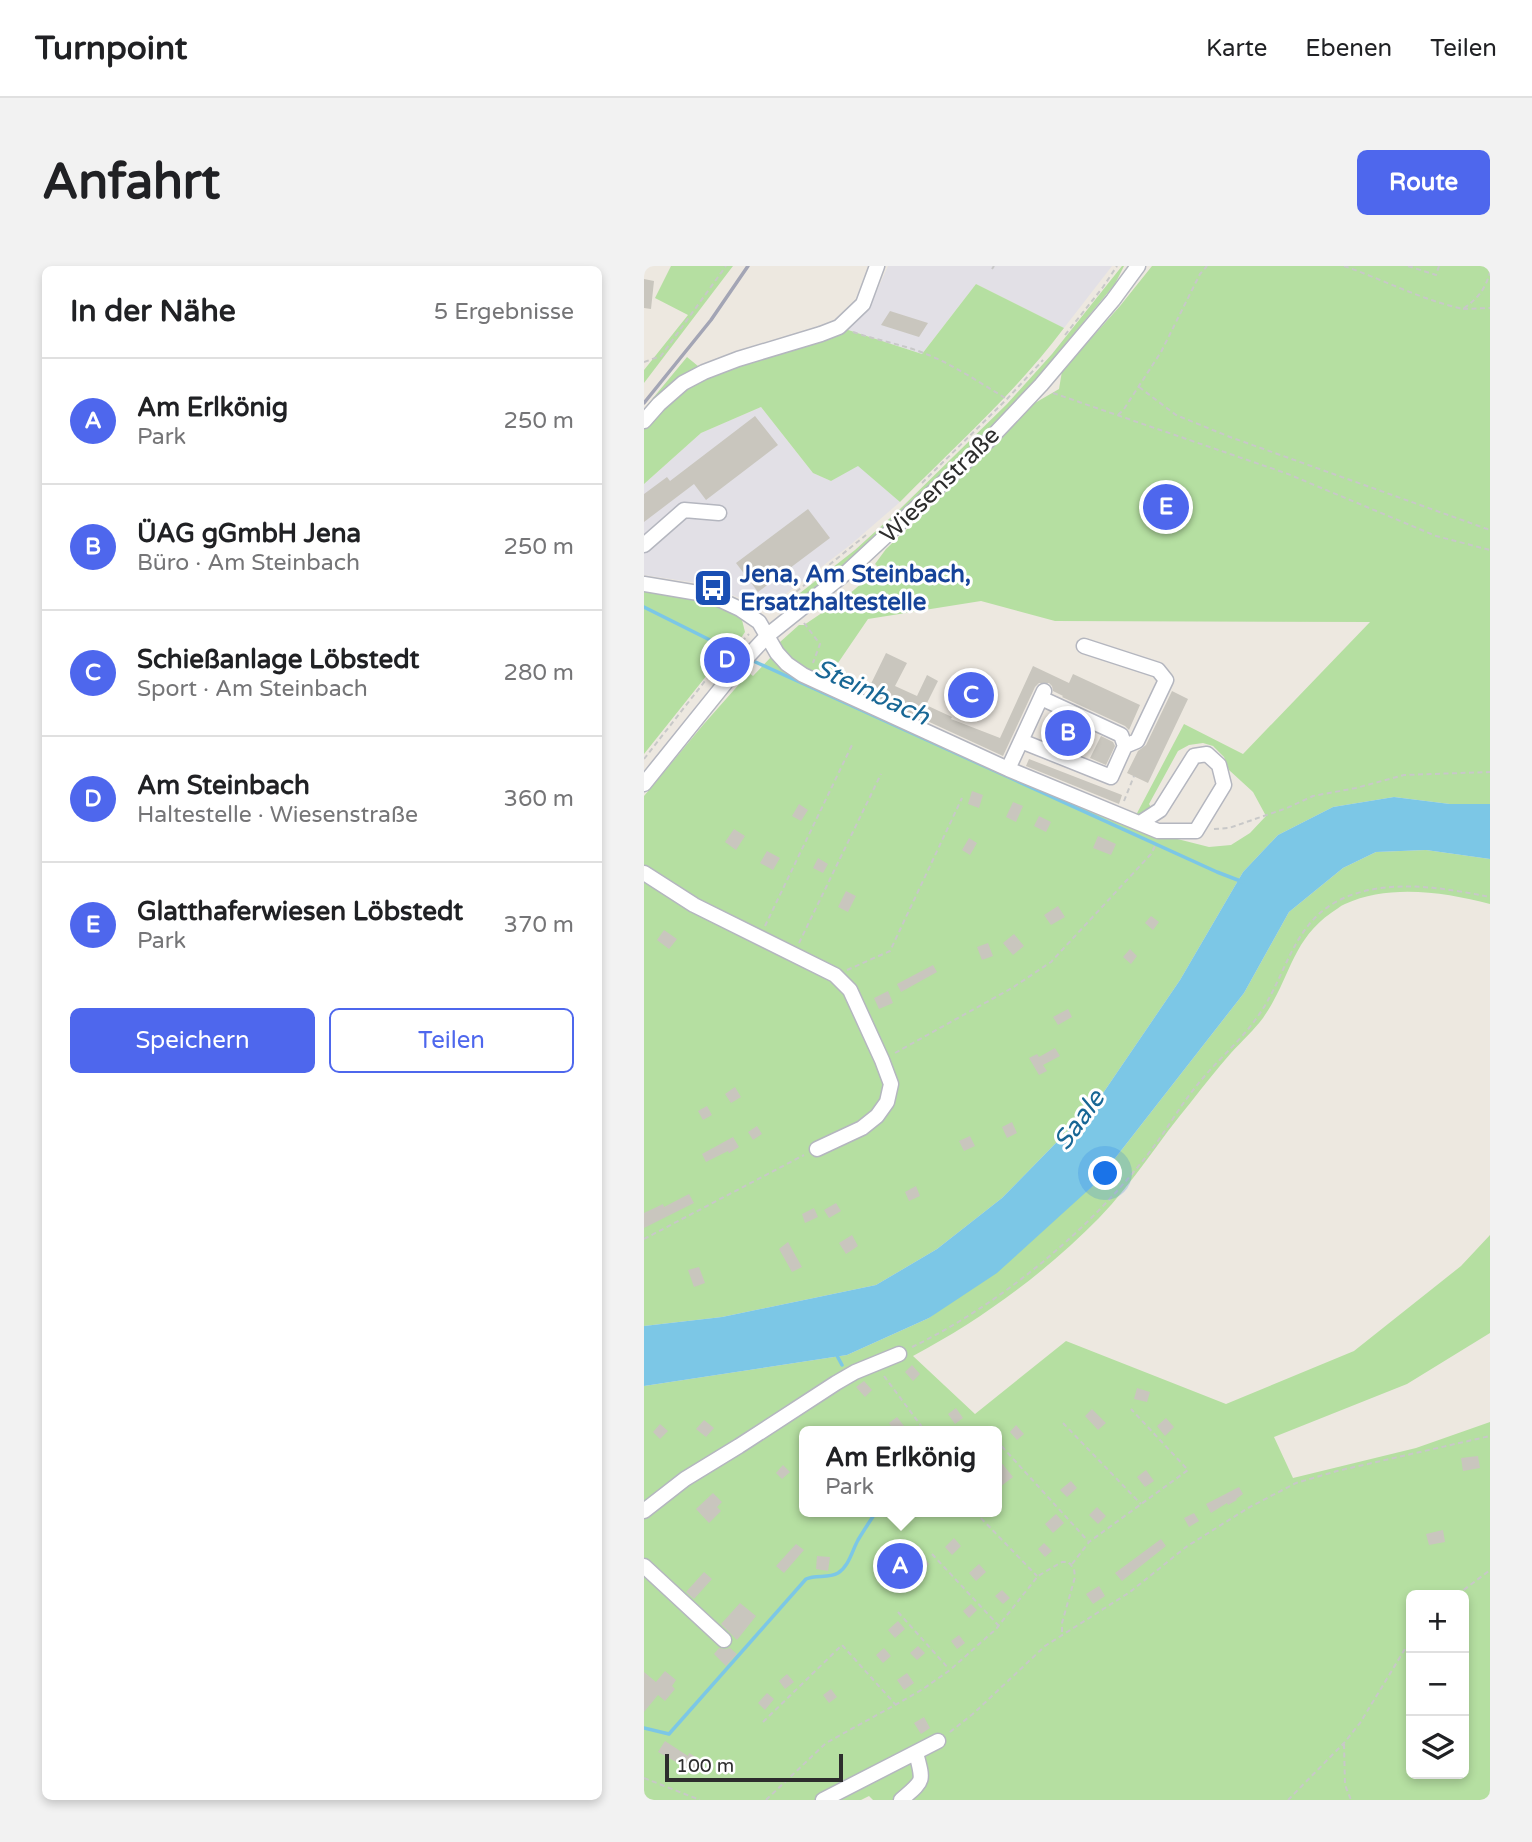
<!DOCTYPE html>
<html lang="de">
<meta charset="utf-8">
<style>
body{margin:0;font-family:"Varela Round",sans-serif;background:#f2f2f2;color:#202124}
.controls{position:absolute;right:21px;bottom:21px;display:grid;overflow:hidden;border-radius:10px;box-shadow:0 4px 10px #0003}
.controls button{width:63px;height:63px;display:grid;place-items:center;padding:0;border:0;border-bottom:2px solid #e0e0e0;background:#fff;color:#202124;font:35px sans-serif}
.scale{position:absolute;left:21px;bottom:18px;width:178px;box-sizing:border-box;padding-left:7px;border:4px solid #2d2d2d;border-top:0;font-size:19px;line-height:24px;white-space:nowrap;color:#2d2d2d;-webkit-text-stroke:5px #fff;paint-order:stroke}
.you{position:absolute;left:462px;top:908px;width:24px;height:24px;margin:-18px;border:5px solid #fff;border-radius:50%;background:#1a73e8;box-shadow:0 0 0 10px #1a73e833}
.badge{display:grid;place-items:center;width:46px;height:46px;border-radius:50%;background:#4e67ed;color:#fff;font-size:23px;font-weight:700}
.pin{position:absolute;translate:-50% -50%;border:4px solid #fff;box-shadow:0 2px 7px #0006}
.popup{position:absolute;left:155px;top:1160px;width:203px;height:91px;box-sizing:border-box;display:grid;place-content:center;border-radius:10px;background:#fff;filter:drop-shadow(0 2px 5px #0005);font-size:23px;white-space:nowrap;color:#757577}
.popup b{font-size:26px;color:#202124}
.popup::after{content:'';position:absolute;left:50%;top:100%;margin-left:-14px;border:14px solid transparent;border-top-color:#fff}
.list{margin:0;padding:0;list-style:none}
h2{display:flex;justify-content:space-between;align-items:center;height:91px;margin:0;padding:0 28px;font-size:30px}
h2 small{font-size:23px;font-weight:400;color:#757577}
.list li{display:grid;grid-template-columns:46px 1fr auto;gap:21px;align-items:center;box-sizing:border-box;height:126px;padding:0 28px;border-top:2px solid #e0e0e0}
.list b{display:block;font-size:26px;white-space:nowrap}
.list p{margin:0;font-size:23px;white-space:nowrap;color:#757577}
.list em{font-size:23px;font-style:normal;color:#757577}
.actions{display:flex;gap:14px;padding:21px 28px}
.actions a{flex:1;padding:16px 0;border:2px solid #4e67ed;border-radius:10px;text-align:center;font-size:24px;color:#4e67ed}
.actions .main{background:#4e67ed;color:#fff}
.icon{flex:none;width:38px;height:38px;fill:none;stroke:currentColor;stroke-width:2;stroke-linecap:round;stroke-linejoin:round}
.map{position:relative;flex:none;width:846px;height:1534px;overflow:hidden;border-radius:10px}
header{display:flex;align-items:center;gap:42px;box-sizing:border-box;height:98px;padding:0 35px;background:#fff;border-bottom:2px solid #e0e0e0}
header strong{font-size:33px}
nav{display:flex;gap:38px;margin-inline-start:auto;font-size:24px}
.intro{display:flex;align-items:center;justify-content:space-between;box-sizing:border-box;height:168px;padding:0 42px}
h1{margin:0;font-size:49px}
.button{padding:18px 32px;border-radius:10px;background:#4e67ed;color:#fff;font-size:24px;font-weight:700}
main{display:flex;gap:42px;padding:0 42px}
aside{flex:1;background:#fff;border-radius:10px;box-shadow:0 4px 10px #0003}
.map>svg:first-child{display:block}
.industrial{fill:#e2e0e6}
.green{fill:#b5dfa1;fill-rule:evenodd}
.water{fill:#7cc7e6}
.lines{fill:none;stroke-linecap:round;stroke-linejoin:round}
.stream{stroke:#7cc7e6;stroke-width:3.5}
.building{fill:#c9c6be}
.minor-casing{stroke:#b4b6bf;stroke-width:17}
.path{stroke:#c8c8c8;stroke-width:2;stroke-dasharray:5 3.5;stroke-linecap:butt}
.minor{stroke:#fff;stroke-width:14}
.rail{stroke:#a3a5b5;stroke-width:3.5}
.labels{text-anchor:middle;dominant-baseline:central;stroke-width:6;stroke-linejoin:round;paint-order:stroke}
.street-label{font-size:24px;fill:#2d2d2d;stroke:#fff}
.transit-label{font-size:24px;font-weight:bold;fill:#164399;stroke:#fff;text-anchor:start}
.water-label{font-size:26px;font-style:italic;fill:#186795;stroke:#fff}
</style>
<header>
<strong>Turnpoint</strong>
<nav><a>Karte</a><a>Ebenen</a><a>Teilen</a></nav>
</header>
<div class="intro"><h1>Anfahrt</h1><a class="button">Route</a></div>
<main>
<aside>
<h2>In der Nähe<small>5 Ergebnisse</small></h2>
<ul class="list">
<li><span class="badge">A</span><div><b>Am Erlkönig</b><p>Park</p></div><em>250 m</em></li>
<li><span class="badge">B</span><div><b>ÜAG gGmbH Jena</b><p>Büro · Am Steinbach</p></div><em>250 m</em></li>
<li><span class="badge">C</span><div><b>Schießanlage Löbstedt</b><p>Sport · Am Steinbach</p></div><em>280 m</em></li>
<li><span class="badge">D</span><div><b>Am Steinbach</b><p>Haltestelle · Wiesenstraße</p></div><em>360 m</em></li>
<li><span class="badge">E</span><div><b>Glatthaferwiesen Löbstedt</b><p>Park</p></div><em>370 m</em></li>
</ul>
<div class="actions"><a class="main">Speichern</a><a>Teilen</a></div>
</aside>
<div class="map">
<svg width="846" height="1534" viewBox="0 0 846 1534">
<rect width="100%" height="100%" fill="#ede8e0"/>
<path class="industrial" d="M244 0H468L420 62 332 18 278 88 195 61 225 42Z
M117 141 169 207 187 215 214 199 256 236 205 280 127 339 122 341 114 339 60 318 0 309V218L57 167Z"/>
<path class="green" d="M27 0H89L0 117V104L44 49 11 32Z
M478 0H480L471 18 395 110 345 163 226 277 149 339 147 334 211 284 256 243 363 138 408 88Z
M508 0H846V538H806L750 531 689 541 634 569 599 606 536 714 455 833 358 932 293 983 232 1019 78 1051 0 1060V530L59 459 105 407 109 410 128 390 142 403 160 413 324 490 498 564 565 581 587 579 606 567 622 550 609 526 585 504 580 491 569 480 559 477 545 479 534 485 505 538 508 543C504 550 499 551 491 551L540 458 599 488 726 356 411 355 337 335 224 353 181 416 152 399 136 382V376L155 359H160L203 330 235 302 231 298 242 283 325 204 384 141 415 123 418 105 476 40Z
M332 18 420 62C372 126 311 180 256 236L214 200 187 215 169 207 117 141 57 167 0 218V143L43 91 60 105 195 61 278 88Z
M0 325H9L64 334 94 349 98 354 101 366 97 372 75 394 0 488Z
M782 584 846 593V638C800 626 745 618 701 638 696 640 692 644 687 647 647 675 646 714 619 752 610 764 598 775 587 787 573 803 560 819 547 836 515 874 490 916 455 952 401 1007 337 1054 269 1090L331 1148 422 1075 582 1138 710 1085 817 1000 846 969V1067L763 1118 630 1171 649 1212 772 1182 846 1156V1534H229L225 1530 217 1534H0V1120L203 1089 285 1052 451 918 600 727 645 646 699 602 732 586ZM160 1165H352V1246H160ZM767 1329H820V1508H767Z"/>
<path class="water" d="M750 531 806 538H846V593L782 584 732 586 699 602 645 646 600 727 451 918 353 1007 285 1052 203 1089 0 1120V1060L78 1051 232 1019 293 983 358 932 455 833 536 714 599 606 634 569 689 541Z"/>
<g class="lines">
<path class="stream" d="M0 341 98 390
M105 393 573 606 599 616
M191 1086 198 1099
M0 1462 25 1468 162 1313C172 1308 184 1313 194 1307 205 1300 208 1285 214 1274 220 1264 226 1255 232 1246"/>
</g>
<path class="building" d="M0 13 10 15 7 43 0 42Z
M246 45 284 57 275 71 237 59Z
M111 150 134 179 62 234 50 218 0 256V228L23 211 26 215Z
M164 243 186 272 114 326 92 297Z
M242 387 263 397 251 420 273 430 283 409 294 415 282 439 308 451 307 453 356 472 389 400 425 417 429 408 496 439 485 464 481 460 418 431 419 430 409 425 408 420 405 417H395L391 421 359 490 229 430V429L223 426Z
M528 425 544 433 504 517 483 507 494 485 502 479Z
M457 470 469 476 471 480 462 499 446 492Z
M385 493 478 529 475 538 382 500Z
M328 525 339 529 335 542 324 538Z
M369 536 379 540 372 556 362 551Z
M155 538 164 544 157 555 148 550Z
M395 550 407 556 402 566 390 560Z
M90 563 101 570 92 584 81 576Z
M454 570 472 578 467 589 449 582Z
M325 572 333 577 326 589 318 584Z
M123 585 136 592 129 604 116 597Z
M174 592 184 598 179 607 169 602Z
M202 625 212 630 204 646 194 641Z
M414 640 421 651 407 659 400 649Z
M507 650 515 656 509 664 501 657Z
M20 664 33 673 25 683 13 674Z
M370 668 380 680 369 689 359 677Z
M344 677 349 690 338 694 333 681Z
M486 683 493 690 487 698 479 691Z
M289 699 293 706 257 726 253 718Z
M244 725 249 737 235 743 230 732Z
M424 743 428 751 414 759 409 751Z
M411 782 416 790 399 799 403 805 395 809 385 792 393 788 395 791Z
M91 821 97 831 87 837 81 828Z
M63 840 68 849 59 854 54 845Z
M368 856 373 867 363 872 358 861Z
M113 860 118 868 109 874 104 866Z
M326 870 331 880 320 885 315 875Z
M89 871 95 881 85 887 84 885 62 896 58 888Z
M272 920 276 930 265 935 261 926Z
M45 928 50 937 0 962V947L19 938 20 941Z
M192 937 197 945 185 952 180 944Z
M170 942 174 951 161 957 158 948Z
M208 969 214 980 202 988 195 977Z
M144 976 158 1001 148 1006 135 983Z
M55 1001 61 1017 50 1021 44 1004Z
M268 1099 276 1108 269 1115 261 1106Z
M220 1115 228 1124 221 1131 212 1121Z
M493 1122 506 1126 503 1136 490 1133Z
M312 1142 319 1152 311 1158 304 1148Z
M448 1143 462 1157 454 1164 441 1150Z
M253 1151 260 1160 254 1165H250L245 1157Z
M522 1152 530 1161 521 1170 513 1160Z
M60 1154 70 1162 62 1171 52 1163Z
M16 1158 24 1165 16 1173 9 1166Z
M372 1159 380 1168 373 1174 366 1166Z
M352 1190 369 1211 352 1224Z
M834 1190 836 1202 819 1205 817 1192Z
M139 1199 146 1206 138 1213 132 1207Z
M502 1204 510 1215 501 1221 493 1211Z
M427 1215 433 1222 423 1231 416 1224Z
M595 1221 599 1228 592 1233 593 1234 584 1239 583 1237 567 1247 562 1238Z
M69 1227 78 1236 73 1241 77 1245 65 1257 52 1243Z
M453 1241 462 1250 454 1258 445 1249Z
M550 1247 555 1255 545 1261 540 1252Z
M412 1248 420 1257 409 1267 401 1258Z
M799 1264 801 1276 785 1279 782 1268Z
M310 1272 317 1280 308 1289 301 1281Z
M517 1273 522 1280 478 1315 471 1307Z
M400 1277 408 1285 401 1291 394 1283Z
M152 1278 160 1284 140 1307 132 1300Z
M173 1290 186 1291 184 1305 172 1303Z
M278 1290 285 1298 277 1305 270 1297Z
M335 1298 342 1306 332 1315 325 1307Z
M60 1306 68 1313 50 1333 42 1326Z
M455 1320 461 1330 449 1338 442 1328Z
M358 1324 366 1332 359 1338 351 1330Z
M96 1337 112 1350 93 1374 77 1358Z
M327 1338 333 1344 325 1352 319 1345Z
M254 1355 261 1363 251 1372 244 1364Z
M315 1369 321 1377 313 1383 307 1375Z
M274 1380 281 1387 273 1394 266 1387Z
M75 1382 82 1383 86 1382 93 1388 82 1400 70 1388Z
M240 1382 247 1390 239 1397 232 1389Z
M21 1405 32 1414 28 1420 31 1423 21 1435 14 1429 0 1446V1406L12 1416Z
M263 1407 270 1417 260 1424 253 1414Z
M143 1408 150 1416 141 1423 135 1415Z
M187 1423 193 1431 185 1437 179 1429Z
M123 1427 130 1433 121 1444 114 1437Z
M280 1451 286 1462 277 1468 270 1457Z
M21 1475 44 1490 45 1487 58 1495 52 1507 14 1486Z"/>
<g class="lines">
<g class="minor-casing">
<path id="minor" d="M0 155 15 138 39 117 60 106 94 93 177 68 195 61 219 38 233 0
M0 279 40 244 75 247
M0 318 66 329 96 343 115 356 133 387 143 398 159 409 364 503 514 565H552L580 519 575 499 563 488 550 490 516 544 496 557
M440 380 514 404 522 414 493 475 481 480
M377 475 467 511 481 480 477 469 397 432
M364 503 400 425
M0 518 95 400 124 369 203 306 345 174 397 119 469 34 494 0
M0 607 50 639 191 709 206 724 238 794 247 818 243 836 233 850 218 862 173 883
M0 1245 41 1213 95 1180 192 1117 211 1106 255 1088
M0 1300 80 1374
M179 1534 294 1475
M257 1534C280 1514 280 1517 272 1487"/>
</g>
<path class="path" d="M700 0C740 14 778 34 819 43 834 32 841 24 846 6
M764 0 792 9 795 0
M348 3 350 0
M819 43 846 42
M209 66C232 74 256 78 277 86 307 97 336 117 363 133
M421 69 459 21 473 0
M0 96 17 90 82 0
M495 121 532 149 586 171 846 264
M409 127 644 208 792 270 846 284
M474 149 480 143 517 86 556 8 563 0
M278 217 363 133 399 94
M126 347 222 269
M160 357 176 378 169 397
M251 435 256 437
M0 493 61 415 105 368
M480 535 490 510
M570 563 585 562 643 542 669 530 712 522 760 509 846 506
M121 660 208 479
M155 677 237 508
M203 704 246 685 318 532
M251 787 368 722 407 696 507 588 511 580
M0 973 160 889
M268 1081C359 1037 447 963 508 883 524 862 537 838 554 818 573 794 597 775 614 750 641 713 647 662 690 637 736 611 796 621 846 631
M240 1110 281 1165
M419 1157 497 1238
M352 1174 444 1275
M331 1246 393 1310
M288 1288 354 1359
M428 1298 445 1276 544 1204 487 1143
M813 1329 846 1304
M254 1346 305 1403
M119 1456 198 1379 251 1438
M306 1466 330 1447 401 1380 486 1326 542 1281 604 1242 652 1217 693 1205 846 1170
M700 1478 701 1519 707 1534
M0 1512 56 1534
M122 1534 182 1477 251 1439 279 1423 306 1404 352 1363 394 1310 418 1296H424L427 1299 430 1303 431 1311 418 1357V1367
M644 1534 700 1477 716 1457 767 1373"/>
<use href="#minor" class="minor"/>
<path class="rail" d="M0 137 67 54 104 0"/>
</g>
<defs>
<g id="bus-square" transform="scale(2.0125)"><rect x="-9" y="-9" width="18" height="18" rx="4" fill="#1a4fb4" stroke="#fff"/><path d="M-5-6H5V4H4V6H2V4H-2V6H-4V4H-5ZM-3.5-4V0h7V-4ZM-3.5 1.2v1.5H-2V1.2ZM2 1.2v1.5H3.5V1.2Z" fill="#fff"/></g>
</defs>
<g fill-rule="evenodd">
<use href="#bus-square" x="69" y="322"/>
</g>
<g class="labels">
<g class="street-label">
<text transform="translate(296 219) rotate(-44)">Wiesenstraße</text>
</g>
<g class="transit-label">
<text x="96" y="308">Jena, Am Steinbach,<tspan x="96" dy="28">Ersatzhaltestelle</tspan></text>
</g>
<g class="water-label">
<text transform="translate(228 426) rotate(25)">Steinbach</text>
<text transform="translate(435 854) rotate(-54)">Saale</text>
</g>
</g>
</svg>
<div class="controls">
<button>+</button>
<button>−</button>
<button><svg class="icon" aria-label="layers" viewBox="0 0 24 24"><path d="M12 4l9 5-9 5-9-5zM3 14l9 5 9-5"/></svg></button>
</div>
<div class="scale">100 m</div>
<div class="you"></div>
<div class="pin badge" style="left:256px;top:1300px">A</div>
<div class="popup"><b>Am Erlkönig</b>Park</div>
<div class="pin badge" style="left:424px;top:467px">B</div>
<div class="pin badge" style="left:327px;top:429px">C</div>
<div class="pin badge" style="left:83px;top:394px">D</div>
<div class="pin badge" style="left:522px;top:241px">E</div>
</div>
</main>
